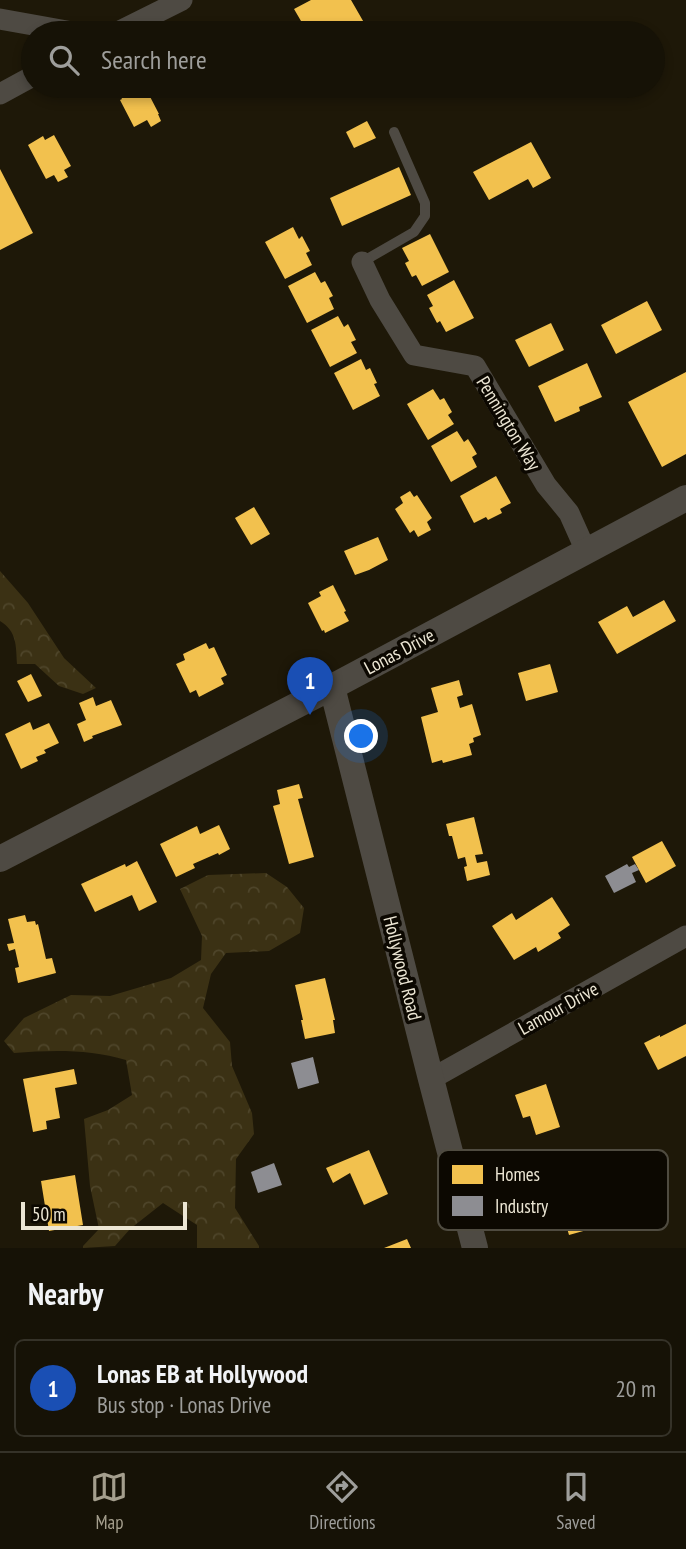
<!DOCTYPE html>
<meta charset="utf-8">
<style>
body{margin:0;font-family:"PT Sans Narrow",sans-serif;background:#232014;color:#f1f3f6}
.scale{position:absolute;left:21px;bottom:18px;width:166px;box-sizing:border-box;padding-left:7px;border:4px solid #ece6d4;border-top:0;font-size:19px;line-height:24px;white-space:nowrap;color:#ece6d4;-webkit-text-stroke:5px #0c0801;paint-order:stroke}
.you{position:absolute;left:362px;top:737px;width:24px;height:24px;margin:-18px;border:5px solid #fff;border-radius:50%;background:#1a73e8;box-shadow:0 0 0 10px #1a73e833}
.badge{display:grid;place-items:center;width:46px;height:46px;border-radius:50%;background:#a49e8d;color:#fff;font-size:23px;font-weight:700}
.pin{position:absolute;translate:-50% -58px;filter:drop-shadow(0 2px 4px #0008)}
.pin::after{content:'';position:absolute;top:37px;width:24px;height:21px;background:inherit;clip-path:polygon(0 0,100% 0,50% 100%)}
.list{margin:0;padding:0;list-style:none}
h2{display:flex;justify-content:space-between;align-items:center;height:91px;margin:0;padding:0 28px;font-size:30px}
h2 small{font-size:23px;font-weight:400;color:#9e9e9b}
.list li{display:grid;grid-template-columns:46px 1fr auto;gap:21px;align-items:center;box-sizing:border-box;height:98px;margin:0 14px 14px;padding:0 14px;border:2px solid #353228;border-radius:10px}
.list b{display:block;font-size:26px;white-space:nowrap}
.list p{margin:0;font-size:23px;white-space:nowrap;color:#9e9e9b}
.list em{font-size:23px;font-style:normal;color:#9e9e9b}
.icon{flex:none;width:38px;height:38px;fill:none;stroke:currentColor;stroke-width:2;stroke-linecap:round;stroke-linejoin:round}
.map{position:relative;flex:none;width:686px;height:1248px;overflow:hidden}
.search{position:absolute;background:#161206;box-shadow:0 4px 10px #0003;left:21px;right:21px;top:21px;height:77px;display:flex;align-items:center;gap:18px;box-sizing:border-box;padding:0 24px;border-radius:38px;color:#9e9e9b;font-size:26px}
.sheet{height:203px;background:#161206}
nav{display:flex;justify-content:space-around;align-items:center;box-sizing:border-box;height:98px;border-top:2px solid #353228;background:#161206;font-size:19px;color:#9e9e9b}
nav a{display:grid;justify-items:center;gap:4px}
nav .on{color:#a49e8d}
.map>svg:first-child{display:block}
.forest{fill:url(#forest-crowns)}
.homes{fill:#f2c14e}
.industry{fill:#8d8d92}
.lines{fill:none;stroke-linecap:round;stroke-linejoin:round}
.service{stroke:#4e4a43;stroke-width:10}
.minor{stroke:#4e4a43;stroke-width:21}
.tertiary{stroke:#4e4a43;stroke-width:26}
.labels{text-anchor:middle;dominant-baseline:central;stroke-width:7;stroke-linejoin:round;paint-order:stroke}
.street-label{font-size:19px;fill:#ece6d4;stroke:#0c0801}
.key{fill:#0c0801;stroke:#4f4b40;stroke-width:2}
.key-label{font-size:19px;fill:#ece6d4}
</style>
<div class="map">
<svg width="686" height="1248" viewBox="0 0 686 1248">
<defs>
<pattern id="forest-crowns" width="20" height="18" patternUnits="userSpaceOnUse" patternTransform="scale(1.75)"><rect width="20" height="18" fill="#3b3114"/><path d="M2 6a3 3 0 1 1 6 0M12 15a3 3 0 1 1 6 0" fill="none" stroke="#4e452a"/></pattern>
</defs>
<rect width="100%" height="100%" fill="#1e1808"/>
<path class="forest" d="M0 571 28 603 64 658 96 688 83 694 59 686 35 664H17C16 646 17 631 0 621Z
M266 873 287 887 304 908 300 933 269 951 226 953 211 974 203 1008 230 1042 232 1066 252 1113 254 1134 236 1159 235 1208 259 1246V1248H197V1225L163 1203 130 1229 115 1246 83 1248V1246L99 1229 90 1186 84 1119 108 1110 132 1095 126 1060C90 1049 51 1050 14 1053L4 1041 24 1018 71 995 110 996 171 978 201 960 202 936 180 889 208 875Z"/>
<path class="homes" d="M311 0H351L370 33H308L294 9Z
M128 86H142L143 88 145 87 159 114H158L161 121 151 127 147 120 134 127 120 100 122 99 118 91Z
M367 121 376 138 354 148 346 132Z
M54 135 71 166 64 170 68 177 58 182 54 175 46 179 28 145 43 136 45 140Z
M531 142 551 178 533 188 528 179 489 200 473 172Z
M399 167 411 195 342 226 330 198Z
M0 169 33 233 0 250Z
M293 227 299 239 302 236 310 251 306 253 312 265 285 279 265 242Z
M430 234 449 272 422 286 416 275 412 277 405 263 409 261 402 248Z
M315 272 321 283 325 281 333 296 329 298 334 309 307 323 288 286Z
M454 280 474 318 446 332 440 321 437 323 429 308 433 306 427 295Z
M647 301 662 330 616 354 601 325Z
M338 316 344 327 348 324 356 340 351 342 357 353 330 367 311 330Z
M551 323 564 350 529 367 515 340Z
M361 359 366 370 370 368 377 383 374 384 380 396 353 410 334 373Z
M587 363 602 397 579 407 580 411 555 422 538 386Z
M686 372V454L662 467 628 402Z
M433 389 440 400 444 398 452 412 448 415 454 424 428 440 407 404Z
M457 431 464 442 468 439 473 447 477 454 472 457 477 467 451 482 431 446Z
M496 476 511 503 500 509 502 513 488 520 486 517 474 523 460 496Z
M410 491 414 497 417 495 432 518 427 522 431 530 418 537 414 530 410 533 395 509 403 503 400 497Z
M254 507 270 534 251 545 235 518Z
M378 537 388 560 369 570 355 575 344 551Z
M333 585 346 611 344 612 349 621 325 633 324 630 322 631 308 603 321 596 319 592Z
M664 600 676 621 617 654 598 622 627 606 633 617Z
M206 643 209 649 214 647 227 675 221 678 224 684 199 697 196 690 190 693 176 664 185 660 183 654Z
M550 664 558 692 526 701 518 673Z
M31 674 42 696 28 702 17 681Z
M459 680 463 695 457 697 460 708 472 704 481 735 473 738 474 742 469 744 472 755 443 763 442 760 432 763 421 717 438 712 431 688Z
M93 697 96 706 111 700 122 725 92 736 93 738 84 742 77 724 86 720 79 703Z
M30 722 33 730 49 723 59 743 44 750 46 753 36 757 38 761 21 769 5 734Z
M299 784 303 798 298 799 314 857 289 864 273 806 280 804 277 790Z
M474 817 483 854 475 855 477 863 487 861 490 875 467 881 464 867 467 866 465 857 458 859 452 836H449L446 824Z
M219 825 230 849 219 855 218 853 193 864 195 868 176 877 160 844 197 826 200 834Z
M662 841 676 866 646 883 632 857Z
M137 861 157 902 139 911 132 895 95 912 81 884 125 864 126 867Z
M552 897 570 925 558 933 561 938 538 952 536 947 514 960 492 926 512 913 516 920Z
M25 915 27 922 35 921 36 925 38 924 46 959 52 958 56 973 18 983 15 968 19 967 15 949 9 951 7 944 14 943 8 919Z
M325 978 335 1020H333L335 1033 305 1039 301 1020H303L295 985Z
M686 1024V1056L658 1070 644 1043 660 1035V1037Z
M74 1069 77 1084 55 1088 60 1118 46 1121 47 1129 33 1132 23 1079Z
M546 1084 560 1127 536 1135 530 1116 523 1118 515 1095Z
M369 1150 388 1194 364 1205 350 1173 333 1183 326 1168Z
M75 1175 83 1225 49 1231 41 1181Z
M570 1192 571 1195 583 1192 594 1228 569 1235 562 1211 555 1213 551 1198Z
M407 1239 411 1248H384Z"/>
<path class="industry" d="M627 864 629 867 635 864 639 870 632 873 636 882 614 893 605 876Z
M313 1057 319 1083 298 1089 291 1063Z
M274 1163 282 1185 258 1193 251 1172Z"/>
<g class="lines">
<path class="service" d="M362 262 414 232 425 216V203L394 132"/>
<path class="minor" d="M0 19 78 33
M116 33 182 0
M0 94 33 76
M362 262 380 300 414 355 475 366 546 485 569 513 586 551
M431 1079 686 936"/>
<path class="tertiary" d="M332 687 431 1079 475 1248
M0 859 332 687 686 498"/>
</g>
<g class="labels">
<g class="street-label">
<text transform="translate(509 423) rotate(59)">Pennington Way</text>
<text transform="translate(399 651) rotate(-28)">Lonas Drive</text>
<text transform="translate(403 968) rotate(76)">Hollywood Road</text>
<text transform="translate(558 1008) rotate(-29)">Lamour Drive</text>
</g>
</g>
<rect x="438" y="1150" width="230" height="80" rx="10" class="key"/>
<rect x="452" y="1165" width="31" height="19" fill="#f2c14e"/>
<rect x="452" y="1196" width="31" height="20" fill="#8d8d92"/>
<g class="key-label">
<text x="495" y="1181">Homes</text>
<text x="495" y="1213">Industry</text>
</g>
</svg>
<div class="scale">50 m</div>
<div class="you"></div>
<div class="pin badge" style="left:310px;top:715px;background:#1a4fb4">1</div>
<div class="search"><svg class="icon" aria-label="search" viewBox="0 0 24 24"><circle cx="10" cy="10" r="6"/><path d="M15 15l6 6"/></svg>Search here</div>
</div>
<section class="sheet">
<h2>Nearby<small></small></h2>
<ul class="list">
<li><span class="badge" style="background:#1a4fb4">1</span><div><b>Lonas EB at Hollywood</b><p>Bus stop · Lonas Drive</p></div><em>20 m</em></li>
</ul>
</section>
<nav>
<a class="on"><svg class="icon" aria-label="map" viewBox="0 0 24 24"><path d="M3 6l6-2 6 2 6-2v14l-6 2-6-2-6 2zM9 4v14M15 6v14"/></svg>Map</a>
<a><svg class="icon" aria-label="directions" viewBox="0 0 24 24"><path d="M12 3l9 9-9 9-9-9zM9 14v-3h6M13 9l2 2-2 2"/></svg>Directions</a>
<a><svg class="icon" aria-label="saved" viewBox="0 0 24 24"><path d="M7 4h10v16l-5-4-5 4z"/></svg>Saved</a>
</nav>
